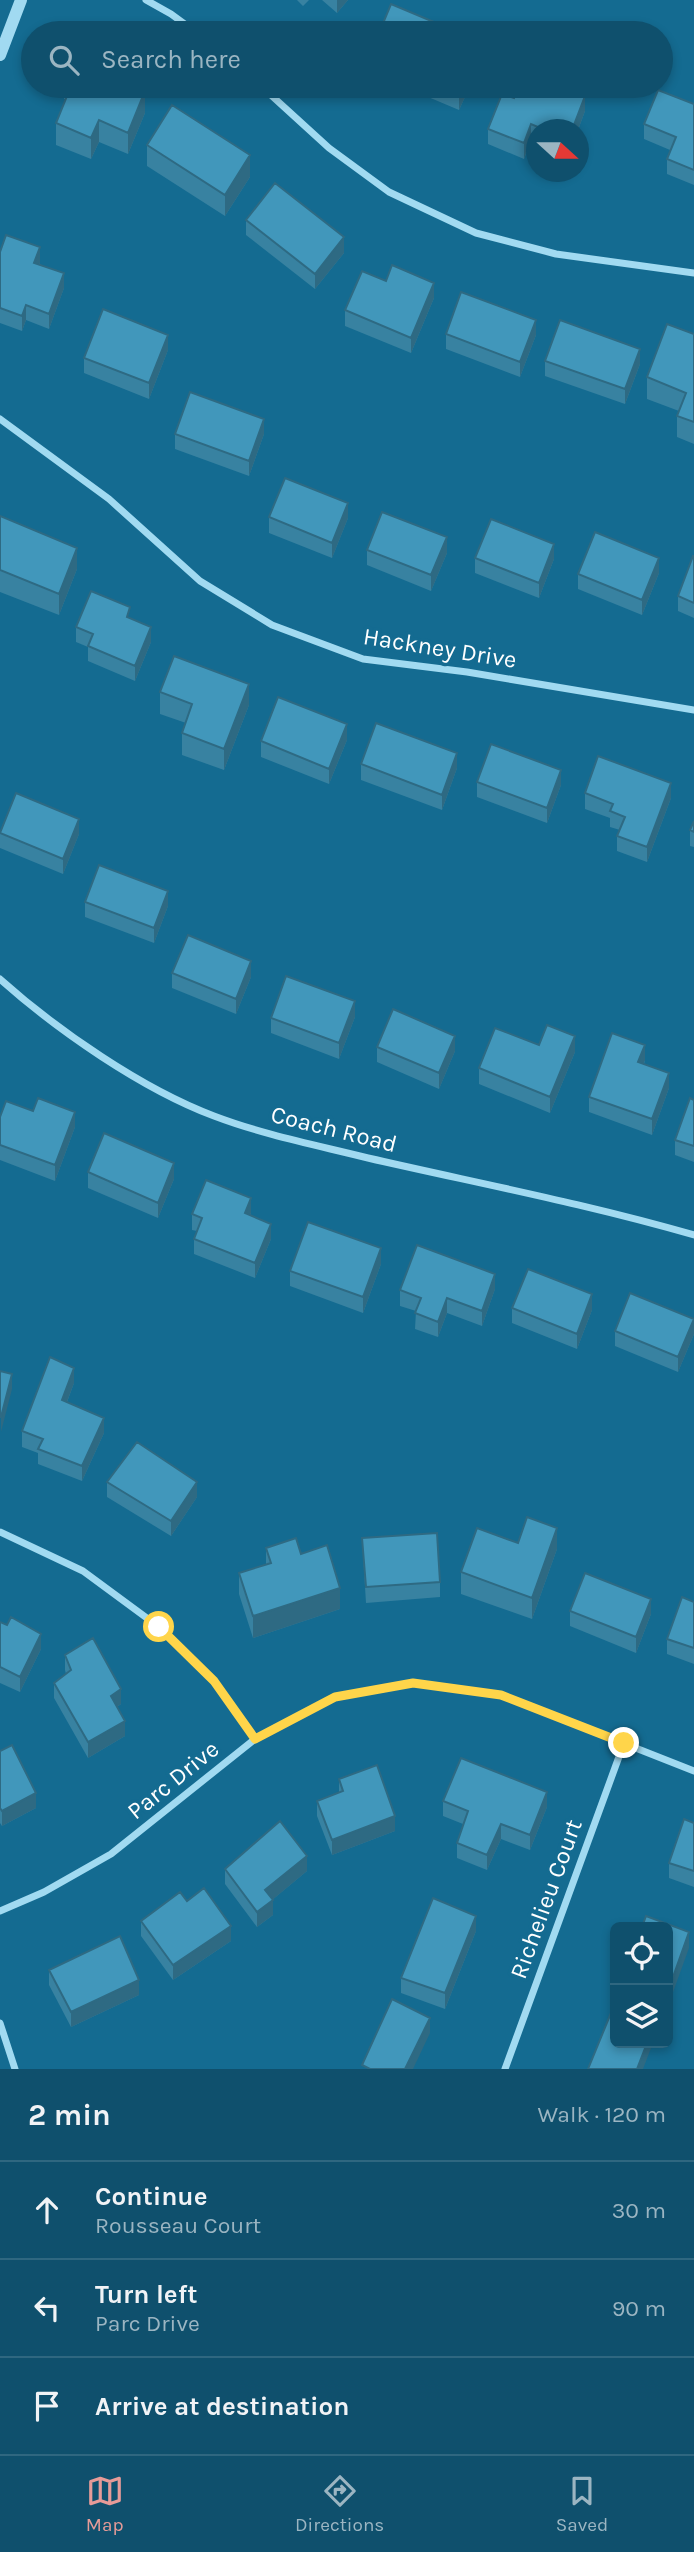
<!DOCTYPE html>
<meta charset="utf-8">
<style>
body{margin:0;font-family:Karla,sans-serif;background:#185772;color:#f1f3f6}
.controls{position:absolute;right:21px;bottom:21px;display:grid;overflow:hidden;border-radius:10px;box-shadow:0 4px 10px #0003}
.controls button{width:63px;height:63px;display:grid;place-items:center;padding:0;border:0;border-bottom:2px solid #2f6780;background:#0f506d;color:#f1f3f6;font:35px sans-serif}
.compass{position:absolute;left:526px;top:119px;width:63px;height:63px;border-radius:50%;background:#0f506d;box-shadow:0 4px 10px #0003;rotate:111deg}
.stop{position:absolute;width:21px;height:21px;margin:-16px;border:5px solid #ffd54a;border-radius:50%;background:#fff}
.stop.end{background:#ffd54a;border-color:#fff;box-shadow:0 2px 7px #0008}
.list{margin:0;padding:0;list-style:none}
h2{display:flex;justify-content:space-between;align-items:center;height:91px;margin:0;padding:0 28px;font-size:30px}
h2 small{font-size:23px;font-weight:400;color:#9bb5c2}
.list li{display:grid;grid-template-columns:46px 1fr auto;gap:21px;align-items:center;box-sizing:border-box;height:98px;padding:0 28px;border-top:2px solid #2f6780}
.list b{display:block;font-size:26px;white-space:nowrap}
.list p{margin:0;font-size:23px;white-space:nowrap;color:#9bb5c2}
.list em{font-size:23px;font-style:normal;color:#9bb5c2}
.icon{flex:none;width:38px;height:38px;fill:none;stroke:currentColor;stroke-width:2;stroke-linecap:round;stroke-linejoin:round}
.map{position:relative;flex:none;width:694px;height:2069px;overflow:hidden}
.search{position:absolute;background:#0f506d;box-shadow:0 4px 10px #0003;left:21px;right:21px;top:21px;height:77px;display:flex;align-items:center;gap:18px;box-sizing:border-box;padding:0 24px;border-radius:38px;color:#9bb5c2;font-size:26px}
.sheet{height:385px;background:#0f506d}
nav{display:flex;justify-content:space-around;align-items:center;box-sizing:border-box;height:98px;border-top:2px solid #2f6780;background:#0f506d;font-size:19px;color:#9bb5c2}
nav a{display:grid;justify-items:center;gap:4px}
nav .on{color:#e69b98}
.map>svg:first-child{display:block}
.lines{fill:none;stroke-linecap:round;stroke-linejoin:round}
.minor{stroke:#a1daf1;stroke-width:7}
.tertiary{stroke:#a1daf1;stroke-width:12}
.wall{fill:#3882a1}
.shaded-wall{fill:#2e6a83}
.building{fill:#4197bb;stroke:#2e6a83;stroke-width:2}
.route{stroke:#ffd54a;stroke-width:9}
.labels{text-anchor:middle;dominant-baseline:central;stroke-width:7;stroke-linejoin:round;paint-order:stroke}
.street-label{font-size:24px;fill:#fff;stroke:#146b91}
</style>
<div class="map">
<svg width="694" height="2069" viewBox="0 0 694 2069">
<rect width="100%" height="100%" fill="#146b91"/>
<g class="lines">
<path class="minor" d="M146 0 171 14 197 33
M261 86 329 148 389 192 476 233 556 254 694 273
M0 419 109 499 200 581 272 625 363 659 467 672 694 710
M0 979C57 1030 142 1089 214 1116 264 1135 316 1145 368 1158 477 1183 587 1204 694 1235
M0 1532 83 1571 159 1627 214 1681 255 1739
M0 1911 44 1892 111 1854 255 1739 335 1697 413 1683 501 1695 694 1771
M0 2023 15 2069
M505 2069 624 1743"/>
<path class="tertiary" d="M0 55 21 0"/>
</g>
<path class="wall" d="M297 0H309L303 6Z
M322 0H348L337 13Z
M64 86H132L145 113 128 154 99 142 91 159 56 145V123L66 99H64Z
M402 86H470L459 110Z
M514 98 585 111 578 130H536V142L531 139 524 159 488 144V129Z
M694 104V185L667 174V159L670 150 644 139V124Z
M147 145 250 177 225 216 147 166Z
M246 220 344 253 315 289 246 235Z
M0 252 40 263V264L64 288 49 329 26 320 22 331 0 323Z
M386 281 434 298 411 353 345 326V310Z
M446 334 536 335 520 377 446 349Z
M694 334V444L677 437V416L679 411 647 399V377Z
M168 350 149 399 84 373V358Z
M545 361 640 364 625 404 545 376Z
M175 434H264L249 476 175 449Z
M0 516 77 569 59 615 0 592Z
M269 517 348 518 332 558 269 533Z
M367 550 447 553 431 591 367 565Z
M694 556V618L678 611V596Z
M475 558 554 559 539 598 475 573Z
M659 573 642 615 578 589V574Z
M130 618 151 642 135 681 88 661V647L76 642V627Z
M160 692 249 705 224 770 182 755V733L186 723 160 714Z
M347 740 329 784 261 757V741Z
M361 764 457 768 442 810 361 780Z
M477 782 561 785 547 823 477 797Z
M585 793 671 798 647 862 617 851V836L620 830 610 827V818L585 809Z
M694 821V847L690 846V830Z
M0 833 79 834 63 874 0 848Z
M85 902 168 906 154 943 85 917Z
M172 973 251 977 236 1014 172 988Z
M355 1017 339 1059 271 1033V1018Z
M539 1045 575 1052 550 1113 479 1084V1068Z
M377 1047 455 1051 439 1089 377 1062Z
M645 1060 644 1064 669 1088 652 1135 589 1112V1097Z
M694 1100V1162L675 1155V1140Z
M0 1117 75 1127 55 1181 0 1160Z
M88 1172 174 1179 158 1218 88 1188Z
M251 1213 250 1216 271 1239 255 1278 194 1254V1239L197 1231 192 1230V1214Z
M381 1264 363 1313 290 1286V1271Z
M495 1289 482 1326 447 1313 438 1337 415 1329 416 1311 400 1306V1290Z
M512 1308 592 1310 577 1349 512 1323Z
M615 1331 694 1334 678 1372 615 1346Z
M74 1383 67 1402 104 1433 82 1481 38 1464V1453L22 1447V1431Z
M107 1482 197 1497 171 1536 107 1497Z
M362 1538 440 1582V1597L366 1603Z
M518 1543 557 1549 532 1619 461 1594V1572Z
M266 1548 301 1554 340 1609 253 1638 239 1594V1573L266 1564Z
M694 1602V1664L667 1654V1639Z
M570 1611 651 1614 636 1653 570 1626Z
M0 1622 41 1649 20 1692 0 1683Z
M65 1655 121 1704 117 1707 125 1736 88 1758 54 1698V1683L66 1674 65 1670Z
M0 1751 36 1808 2 1826 0 1823Z
M339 1779 395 1831 332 1855 317 1816V1801L339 1793Z
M443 1801 547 1807 530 1850 501 1839 487 1870 457 1858V1843L463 1824 443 1816Z
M694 1823V1887L669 1878V1863Z
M225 1869 307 1871 272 1900 273 1915 257 1927 225 1884Z
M187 1901 231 1941 173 1980 141 1936V1921Z
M476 1931 445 2009 401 1993V1978Z
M49 1970 139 1995 71 2027 49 1985Z"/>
<path class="shaded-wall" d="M337 0H348L337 13Z
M460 86H470L459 110V88Z
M145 91V113L128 154V133Z
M585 96V111L578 130H572Z
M99 120V142L91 159V138Z
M531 124V139L524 159V143Z
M250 155V177L225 216V195Z
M344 237V253L315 289V274Z
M40 247V263L34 278V263Z
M64 273V288L49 329V314Z
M434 283V298L411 353V338Z
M26 305V320L22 331V316Z
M536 320V335L520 377V362Z
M168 335V350L149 399V383Z
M640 349V364L625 404V389Z
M264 419V434L249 476V461Z
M348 503V518L332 558V543Z
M447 537V553L431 591V575Z
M554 544V559L539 598V583Z
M77 548V569L59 615V594Z
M659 558V573L642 615V600Z
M151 627V642L135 681V666Z
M249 684V705L224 770V749Z
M347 724V740L329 784V769Z
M457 753V768L442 810V795Z
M561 770V785L547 823V808Z
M671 783V798L647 862V847Z
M79 819V834L63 874V859Z
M168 891V906L154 943V928Z
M251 961V977L236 1014V999Z
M355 1001V1017L339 1059V1043Z
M455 1036V1051L439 1089V1073Z
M575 1036V1052L550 1113V1097Z
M645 1045V1060L638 1077V1062Z
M669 1073V1088L652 1135V1119Z
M75 1112V1127L55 1181V1165Z
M174 1163V1179L158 1218V1203Z
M251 1198V1213L245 1229V1213Z
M271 1224V1239L255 1278V1263Z
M381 1248V1264L363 1313V1297Z
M495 1274V1289L482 1326V1311Z
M592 1294V1310L577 1349V1334Z
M447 1298V1313L438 1337V1322Z
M694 1319V1334L678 1372V1357Z
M74 1368V1383L62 1415V1400Z
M12 1374V1389L1 1432V1417Z
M104 1418V1433L82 1481V1466Z
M197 1482V1497L171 1536V1521Z
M557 1528V1549L532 1619V1598Z
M340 1588V1609L253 1638V1616Z
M651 1599V1614L636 1653V1637Z
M41 1634V1649L20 1692V1677Z
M121 1689V1704L111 1711V1696Z
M125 1721V1736L88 1758V1742Z
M547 1792V1807L530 1850V1835Z
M36 1793V1808L2 1826V1811Z
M395 1816V1831L332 1855V1840Z
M501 1824V1839L487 1870V1855Z
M307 1856V1871L265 1906V1890Z
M273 1900V1915L257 1927V1912Z
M476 1916V1931L445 2009V1993Z
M231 1926V1941L173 1980V1965Z
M689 1932V1948L668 2006V1991Z
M139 1980V1995L71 2027V2012Z
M430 2018V2033L413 2069H405Z
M647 2043H653L643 2069H637Z"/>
<path class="building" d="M391 4 460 33H379Z
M71 86H132L145 91 128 133 99 120 91 138 56 123Z
M519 86H559L585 96 572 130H545L531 124 524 143 488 129 502 94 514 98Z
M658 90 694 104V170L667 159 676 137 644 124Z
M172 105 250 155 225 195 147 145Z
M275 183 344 237 315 274 246 220Z
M6 235 40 247 34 263 64 273 49 314 26 305 22 316 0 308V252Z
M392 265 434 283 411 338 345 310 362 271 386 281Z
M461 292 536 320 520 362 446 334Z
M103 309 168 335 149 383 84 358Z
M560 320 640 349 625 389 545 361Z
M667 324 694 334V422L677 416 686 393 647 377Z
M190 392 264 419 249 461 175 434Z
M285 478 348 503 332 543 269 517Z
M382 512 447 537 431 575 367 550Z
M0 516 77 548 59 594 0 570Z
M491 519 554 544 539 583 475 558Z
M595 532 659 558 642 600 578 574Z
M693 556H694V603L678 596Z
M91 591 130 607 127 617 151 627 135 666 88 646 93 634 76 627Z
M174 656 249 684 224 749 182 733 192 704 160 692Z
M278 697 347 724 329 769 261 741Z
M376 723 457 753 442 795 361 764Z
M491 744 561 770 547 808 477 782Z
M598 756 671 783 647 847 617 836 625 817 610 811 613 804 585 793Z
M16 793 79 819 63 859 0 833Z
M694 821V832L690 830Z
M99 865 168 891 154 928 85 902Z
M188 935 251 961 236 999 172 973Z
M286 976 355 1001 339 1043 271 1018Z
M393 1009 455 1036 439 1073 377 1047Z
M547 1025 575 1036 550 1097 479 1068 495 1028 539 1045Z
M612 1033 645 1045 638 1062 669 1073 652 1119 589 1097Z
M38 1098 75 1112 55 1165 0 1145V1117L6 1101 33 1111Z
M690 1098 694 1100V1146L675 1140Z
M104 1133 174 1163 158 1203 88 1172Z
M206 1180 251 1198 245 1213 271 1224 255 1263 194 1239 202 1218 192 1214Z
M308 1222 381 1248 363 1297 290 1271Z
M417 1245 495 1274 482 1311 447 1298 438 1322 415 1313 421 1298 400 1290Z
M528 1269 592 1294 577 1334 512 1308Z
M630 1293 694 1319 678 1357 615 1331Z
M50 1357 74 1368 62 1400 104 1418 82 1466 38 1449 43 1439 22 1431Z
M0 1371 12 1374 1 1417H0Z
M137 1442 197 1482 171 1521 107 1482Z
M527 1517 557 1528 532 1598 461 1572 477 1528 518 1543Z
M437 1533 440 1582 366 1587 362 1538Z
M296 1538 301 1554 327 1545 340 1588 253 1616 239 1573 271 1563 266 1548Z
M585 1573 651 1599 636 1637 570 1611Z
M682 1597 694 1602V1648L667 1639Z
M11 1617 41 1634 20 1677 0 1667V1622L7 1625Z
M93 1638 121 1689 111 1696 125 1721 88 1742 54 1683 71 1670 65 1655Z
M12 1745 36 1793 2 1811 0 1808V1751Z
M461 1758 547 1792 530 1835 501 1824 487 1855 457 1843 468 1811 443 1801Z
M377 1765 395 1816 332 1840 317 1801 343 1791 339 1779Z
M684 1819 694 1823V1871L669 1863Z
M280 1821 307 1856 265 1890 273 1900 257 1912 225 1869Z
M204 1888 231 1926 173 1965 141 1921 180 1892 187 1901Z
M433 1898 476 1916 445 1993 401 1978Z
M646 1916 689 1932 668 1991V1927H642Z
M120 1936 139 1980 71 2012 49 1970Z
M392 1999 430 2018 405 2069H370L362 2065Z
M613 2008 615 2009V2043H647L637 2069H588Z"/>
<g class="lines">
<path class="route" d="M159 1627 214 1681 255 1739 335 1697 413 1683 501 1695 624 1743"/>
</g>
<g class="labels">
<g class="street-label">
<text transform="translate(440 648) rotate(9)">Hackney Drive</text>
<text transform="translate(334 1129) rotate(14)">Coach Road</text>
<text transform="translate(173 1780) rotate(-39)">Parc Drive</text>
<text transform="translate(546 1899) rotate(-70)">Richelieu Court</text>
</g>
</g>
</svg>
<div class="controls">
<button><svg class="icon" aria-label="locate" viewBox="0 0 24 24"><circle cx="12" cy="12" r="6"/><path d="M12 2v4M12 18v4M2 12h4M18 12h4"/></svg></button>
<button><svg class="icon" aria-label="layers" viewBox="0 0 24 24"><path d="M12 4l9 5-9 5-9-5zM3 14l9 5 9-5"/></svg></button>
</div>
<svg class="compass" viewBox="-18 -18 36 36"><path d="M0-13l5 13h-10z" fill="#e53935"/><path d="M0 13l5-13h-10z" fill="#9bb5c2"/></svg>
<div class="stop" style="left:159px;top:1627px"></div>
<div class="stop end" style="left:624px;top:1743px"></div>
<div class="search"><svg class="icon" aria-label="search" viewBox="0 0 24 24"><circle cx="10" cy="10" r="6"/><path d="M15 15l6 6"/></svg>Search here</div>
</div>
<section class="sheet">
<h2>2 min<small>Walk · 120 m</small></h2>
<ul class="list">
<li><svg class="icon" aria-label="ahead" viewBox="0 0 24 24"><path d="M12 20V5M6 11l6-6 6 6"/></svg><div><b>Continue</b><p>Rousseau Court</p></div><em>30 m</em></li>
<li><svg class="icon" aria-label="left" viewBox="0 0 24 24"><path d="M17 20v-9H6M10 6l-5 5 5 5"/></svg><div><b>Turn left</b><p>Parc Drive</p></div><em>90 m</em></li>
<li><svg class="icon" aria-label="arrive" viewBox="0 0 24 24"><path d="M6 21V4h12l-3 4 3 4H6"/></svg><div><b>Arrive at destination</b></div></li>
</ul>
</section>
<nav>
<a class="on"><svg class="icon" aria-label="map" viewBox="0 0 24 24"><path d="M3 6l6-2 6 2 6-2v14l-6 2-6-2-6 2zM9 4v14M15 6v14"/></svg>Map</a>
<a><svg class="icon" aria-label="directions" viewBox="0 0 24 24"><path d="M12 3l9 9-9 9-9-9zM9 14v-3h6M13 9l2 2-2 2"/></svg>Directions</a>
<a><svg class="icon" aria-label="saved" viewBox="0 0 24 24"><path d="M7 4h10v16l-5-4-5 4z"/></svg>Saved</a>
</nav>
